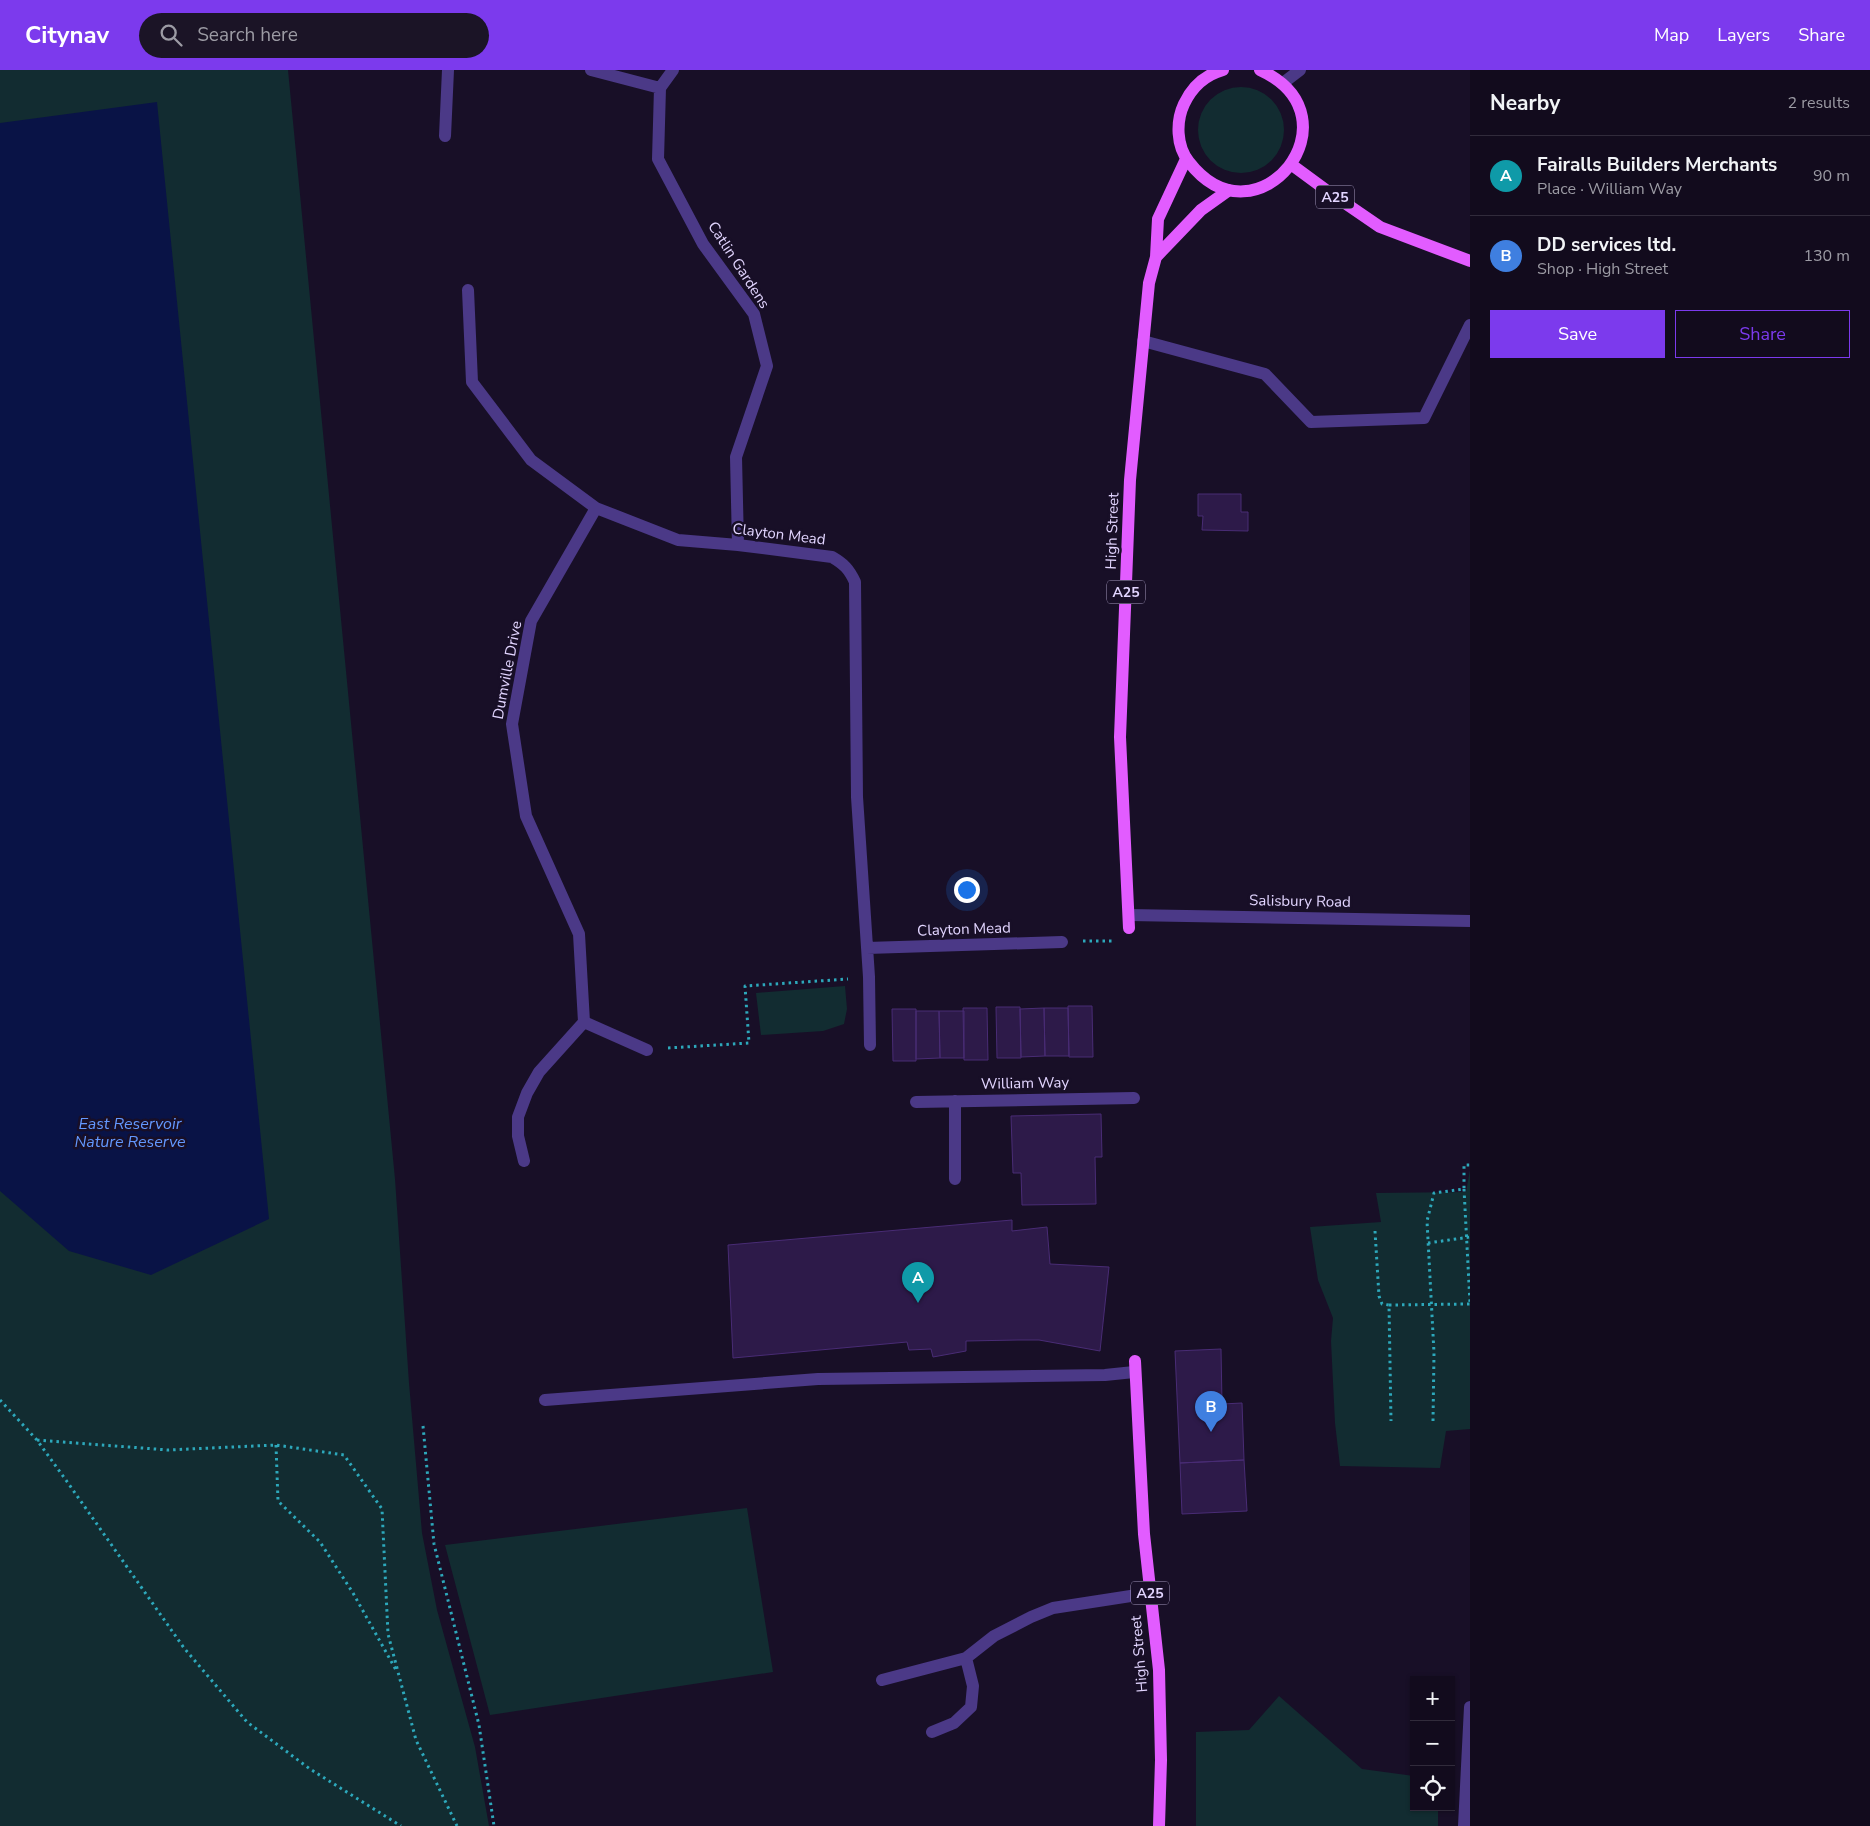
<!DOCTYPE html>
<meta charset="utf-8">
<style>
body{margin:0;font-family:"Nunito Sans",sans-serif;background:#1b1426;color:#f1f3f6}
.controls{position:absolute;right:15px;bottom:15px;display:grid;overflow:hidden;border-radius:0px;box-shadow:0 1px 4px #0004}
.controls button{width:45px;height:45px;display:grid;place-items:center;padding:0;border:0;border-bottom:1px solid #312b3b;background:#120b1d;color:#f1f3f6;font:25px sans-serif}
.you{position:absolute;left:966px;top:819px;width:18px;height:18px;margin:-12px;border:4px solid #fff;border-radius:50%;background:#1a73e8;box-shadow:0 0 0 8px #1a73e833}
.badge{display:grid;place-items:center;width:32px;height:32px;border-radius:50%;background:#7c3aed;color:#fff;font-size:16px;font-weight:700}
.pin{position:absolute;translate:-50% -41px;filter:drop-shadow(0 1px 2px #0008)}
.pin::after{content:'';position:absolute;top:26px;width:18px;height:15px;background:inherit;clip-path:polygon(0 0,100% 0,50% 100%)}
.list{margin:0;padding:0;list-style:none}
h2{display:flex;justify-content:space-between;align-items:center;height:65px;margin:0;padding:0 20px;font-size:21px}
h2 small{font-size:16px;font-weight:400;color:#9c9ba4}
.list li{display:grid;grid-template-columns:32px 1fr auto;gap:15px;align-items:center;box-sizing:border-box;height:80px;padding:0 20px;border-top:1px solid #312b3b}
.list b{display:block;font-size:19px;white-space:nowrap}
.list p{margin:0;font-size:16px;white-space:nowrap;color:#9c9ba4}
.list em{font-size:16px;font-style:normal;color:#9c9ba4}
.actions{display:flex;gap:10px;padding:15px 20px}
.actions a{flex:1;padding:11px 0;border:1px solid #7c3aed;border-radius:0px;text-align:center;font-size:18px;color:#7c3aed}
.actions .main{background:#7c3aed;color:#fff}
.icon{flex:none;width:28px;height:28px;fill:none;stroke:currentColor;stroke-width:2;stroke-linecap:round;stroke-linejoin:round}
.map{position:relative;flex:none;width:1470px;height:1756px;overflow:hidden}
header{display:flex;align-items:center;gap:30px;box-sizing:border-box;height:70px;padding:0 25px;background:#7c3aed;color:#fff}
header strong{font-size:24px}
nav{display:flex;gap:28px;margin-inline-start:auto;font-size:18px}
.search{width:350px;height:45px;background:#1b1426;display:flex;align-items:center;gap:12px;box-sizing:border-box;padding:0 18px;border-radius:28px;color:#9c9ba4;font-size:19px}
main{display:flex}
aside{flex:1;background:#120b1d}
.map>svg:first-child{display:block}
.green{fill:#122c31}
.water{fill:#091346}
.building{fill:#2d1a49;stroke:#492c75}
.lines{fill:none;stroke-linecap:round;stroke-linejoin:round}
.path{stroke:#2da8bb;stroke-width:3;stroke-dasharray:2.5 4;stroke-linecap:butt}
.minor{stroke:#4b3987;stroke-width:12}
.major{stroke:#e25cff;stroke-width:12}
.labels{text-anchor:middle;dominant-baseline:central;stroke-width:5;stroke-linejoin:round;paint-order:stroke}
.shield{fill:#180f27;stroke:#a59abe;stroke-width:1}
.shield-label{font-size:14px;font-weight:bold;fill:#e2d5ff}
.street-label{font-size:15px;fill:#e2d5ff;stroke:#180f27}
.water-label{font-size:16px;font-style:italic;fill:#6398ff;stroke:#180f27}
</style>
<header>
<strong>Citynav</strong>
<div class="search"><svg class="icon" aria-label="search" viewBox="0 0 24 24"><circle cx="10" cy="10" r="6"/><path d="M15 15l6 6"/></svg>Search here</div>
<nav><a>Map</a><a>Layers</a><a>Share</a></nav>
</header>
<main>
<div class="map">
<svg width="1470" height="1756" viewBox="0 0 1470 1756">
<rect width="100%" height="100%" fill="#180f27"/>
<path class="green" d="M0 0H288L395 1109 409 1313 422 1463 437 1540 475 1677 489 1756H0Z
M1198 60a43 43 0 1 1 86 0a43 43 0 1 1-86 0Z
M845 916 847 939 844 954 823 961 761 965 756 923Z
M1470 1100V1359L1446 1361 1440 1398 1340 1396 1335 1353 1331 1271 1333 1248 1318 1210 1310 1157 1381 1152 1376 1123 1466 1122Z
M747 1438 773 1602 490 1645 445 1475Z
M1279 1626 1362 1699 1414 1706V1737H1438V1756H1196V1662L1249 1660Z"/>
<path class="water" d="M157 32 269 1149 151 1205 69 1181 0 1121V53Z"/>
<path class="building" d="M1198 424H1241V442H1248V461L1202 460 1203 446H1198Z
M1068 936H1092L1093 987H1069Z
M996 937H1020L1021 988H997Z
M963 938H987L988 990H964Z
M1044 938 1045 986 1021 987 1020 939Z
M1044 938H1068L1069 986H1045Z
M892 939H916V991H893Z
M916 941H939L940 988 916 989Z
M939 941H964V988H940Z
M1101 1044 1102 1087H1095L1096 1134 1022 1135 1021 1103H1013L1011 1046Z
M1012 1150V1161L1047 1157 1050 1194 1109 1197 1100 1281 1039 1270H1018L966 1271V1281L933 1287 931 1279 909 1280 907 1272 733 1288 728 1175Z
M1221 1279 1222 1334 1242 1333 1244 1390 1180 1393 1175 1281Z
M1244 1390 1247 1441 1182 1444 1180 1393Z"/>
<g class="lines">
<path class="path" d="M1083 871H1112
M668 978 749 973 745 916 848 909
M1464 1119 1470 1233
M1375 1161 1379 1226 1382 1234 1389 1235 1391 1351
M1428 1173 1470 1167
M1389 1235 1470 1234
M0 1330 37 1370 68 1413 184 1578 247 1652 310 1699 401 1756
M1433 1351 1434 1283 1427 1151 1434 1123 1464 1119V1095H1470
M423 1356 434 1474 479 1655 494 1756
M37 1370 168 1380 276 1375 344 1385 382 1439 388 1564 416 1670 457 1756
M276 1375 278 1431 320 1472 353 1523 396 1600"/>
<path class="minor" d="M591 0 660 18
M673 0 660 18 658 89 703 174 754 244 767 296 736 387 738 475
M1283 13 1300 0
M445 66 448 0
M468 220 472 312 531 390 596 438 678 470 738 475 832 487C844 494 849 499 855 512L857 727 869 907 870 975
M1143 271 1265 304 1311 352 1424 348 1470 255
M1129 845 1470 851
M867 878 1062 872
M584 952 647 980
M916 1032 1134 1028
M524 1091 518 1066V1047L527 1023 539 1002 584 952 579 864 526 746 512 654 531 551 596 438
M955 1109V1031
M545 1330 818 1309 1105 1305 1134 1302
M882 1610 966 1588 994 1566 1031 1547 1053 1538 1150 1523
M932 1662 954 1653 971 1637 973 1616 966 1588
M1464 1756 1470 1637"/>
<path class="major" d="M1223 0C1205 5 1192 17 1184 34 1176 51 1176 76 1189 92 1257 180 1363 47 1260 0
M1292 95 1326 120 1380 157 1470 191
M1156 187 1201 140 1229 120
M1129 858 1120 667 1130 410 1149 213 1156 187 1158 149 1186 89
M1135 1291 1144 1464 1159 1600 1161 1690 1159 1756"/>
</g>
<g class="labels">
<g class="shield">
<rect x="1316" y="115.5" width="38" height="23" rx="4"/>
<rect x="1107" y="510.5" width="38" height="23" rx="4"/>
<rect x="1131" y="1511.5" width="38" height="23" rx="4"/>
</g>
<g class="shield-label">
<text x="1335" y="127">A25</text>
<text x="1126" y="522">A25</text>
<text x="1150" y="1523">A25</text>
</g>
<g class="street-label">
<text transform="translate(739 195) rotate(57)">Catlin Gardens</text>
<text transform="translate(1112 461) rotate(-88)">High Street</text>
<text transform="translate(779 464) rotate(7)">Clayton Mead</text>
<text transform="translate(507 600) rotate(-79)">Dumville Drive</text>
<text transform="translate(1300 831) rotate(1)">Salisbury Road</text>
<text transform="translate(964 859) rotate(-2)">Clayton Mead</text>
<text transform="translate(1025 1013) rotate(-1)">William Way</text>
<text transform="translate(1139 1584) rotate(-95)">High Street</text>
</g>
<g class="water-label">
<text x="130" y="1054">East Reservoir<tspan x="130" dy="18">Nature Reserve</tspan></text>
</g>
</g>
</svg>
<div class="controls">
<button>+</button>
<button>−</button>
<button><svg class="icon" aria-label="locate" viewBox="0 0 24 24"><circle cx="12" cy="12" r="6"/><path d="M12 2v4M12 18v4M2 12h4M18 12h4"/></svg></button>
</div>
<div class="you"></div>
<div class="pin badge" style="left:918px;top:1233px;background:#0f9aa8">A</div>
<div class="pin badge" style="left:1211px;top:1362px;background:#3f7fe0">B</div>
</div>
<aside>
<h2>Nearby<small>2 results</small></h2>
<ul class="list">
<li><span class="badge" style="background:#0f9aa8">A</span><div><b>Fairalls Builders Merchants</b><p>Place · William Way</p></div><em>90 m</em></li>
<li><span class="badge" style="background:#3f7fe0">B</span><div><b>DD services ltd.</b><p>Shop · High Street</p></div><em>130 m</em></li>
</ul>
<div class="actions"><a class="main">Save</a><a>Share</a></div>
</aside>
</main>
